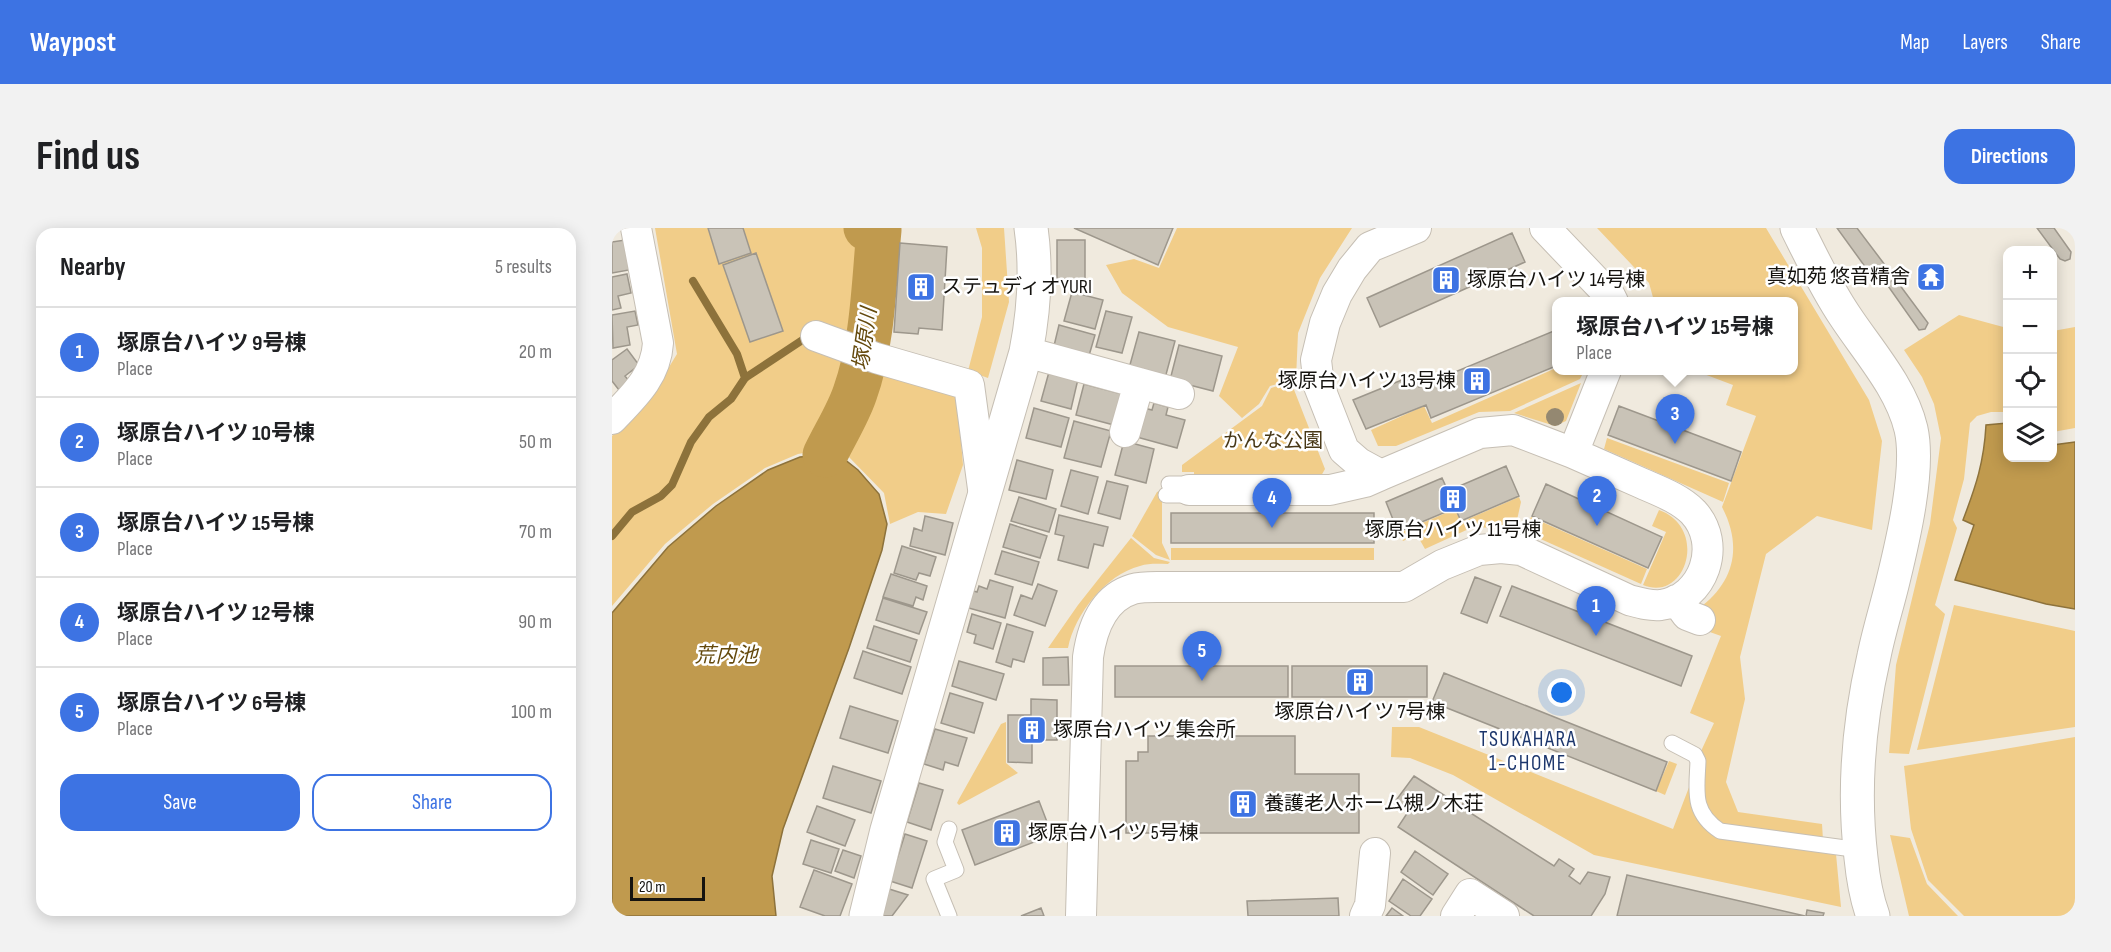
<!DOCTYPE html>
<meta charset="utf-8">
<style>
body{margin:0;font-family:"Sofia Sans Condensed","Noto Sans JP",sans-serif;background:#f2f2f2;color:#202124}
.controls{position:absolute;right:18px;top:18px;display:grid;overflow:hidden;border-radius:12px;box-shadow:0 3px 15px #0003}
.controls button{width:54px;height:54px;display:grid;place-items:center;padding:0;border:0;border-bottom:2px solid #e0e0e0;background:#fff;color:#202124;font:30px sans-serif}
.scale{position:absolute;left:18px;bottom:15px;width:75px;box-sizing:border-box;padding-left:6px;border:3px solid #15130f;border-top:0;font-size:16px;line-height:21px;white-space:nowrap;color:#15130f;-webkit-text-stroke:4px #fff;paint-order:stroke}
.you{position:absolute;left:950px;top:465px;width:21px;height:21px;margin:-15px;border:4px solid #fff;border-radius:50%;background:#1a73e8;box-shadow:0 0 0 9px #1a73e833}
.badge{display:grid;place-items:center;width:39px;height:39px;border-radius:50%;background:#3d73e3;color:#fff;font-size:20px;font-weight:700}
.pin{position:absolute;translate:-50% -50px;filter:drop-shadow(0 2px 3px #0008)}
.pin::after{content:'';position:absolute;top:32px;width:21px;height:18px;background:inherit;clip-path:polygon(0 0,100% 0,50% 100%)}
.popup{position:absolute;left:940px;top:69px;width:246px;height:78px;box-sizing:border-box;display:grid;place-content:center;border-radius:12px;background:#fff;filter:drop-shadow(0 2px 4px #0005);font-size:20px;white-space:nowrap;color:#757577}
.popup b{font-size:22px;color:#202124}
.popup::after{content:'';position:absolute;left:50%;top:100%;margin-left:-12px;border:12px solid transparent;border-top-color:#fff}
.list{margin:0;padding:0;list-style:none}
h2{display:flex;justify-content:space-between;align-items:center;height:78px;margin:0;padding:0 24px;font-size:26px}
h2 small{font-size:20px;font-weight:400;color:#757577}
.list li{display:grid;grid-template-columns:39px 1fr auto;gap:18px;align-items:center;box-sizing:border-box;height:90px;padding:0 24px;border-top:2px solid #e0e0e0}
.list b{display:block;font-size:22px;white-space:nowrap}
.list p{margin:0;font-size:20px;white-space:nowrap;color:#757577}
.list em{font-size:20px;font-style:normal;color:#757577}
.actions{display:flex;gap:12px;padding:18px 24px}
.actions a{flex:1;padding:14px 0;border:2px solid #3d73e3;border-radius:18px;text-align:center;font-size:21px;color:#3d73e3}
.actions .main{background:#3d73e3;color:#fff}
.icon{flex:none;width:33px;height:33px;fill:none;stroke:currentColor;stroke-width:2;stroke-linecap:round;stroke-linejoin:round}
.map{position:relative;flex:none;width:1463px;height:688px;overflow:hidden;border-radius:18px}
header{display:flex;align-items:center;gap:36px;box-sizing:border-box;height:84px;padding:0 30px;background:#3d73e3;color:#fff}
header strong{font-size:28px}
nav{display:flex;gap:33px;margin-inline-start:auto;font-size:21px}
.intro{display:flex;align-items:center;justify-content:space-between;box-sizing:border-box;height:144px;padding:0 36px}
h1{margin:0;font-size:42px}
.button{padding:15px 27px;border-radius:18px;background:#3d73e3;color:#fff;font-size:21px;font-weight:700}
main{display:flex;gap:36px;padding:0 36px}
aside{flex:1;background:#fff;border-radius:18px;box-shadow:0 3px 15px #0003}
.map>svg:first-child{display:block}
.green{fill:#f1cd89}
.water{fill:#c09a4e;stroke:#8d723b;stroke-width:1.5}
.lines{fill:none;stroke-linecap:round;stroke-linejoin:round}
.stream{stroke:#8d723b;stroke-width:8}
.river{stroke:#c09a4e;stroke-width:45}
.building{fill:#c9c3b7;stroke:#9d978c;stroke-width:1.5}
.service-casing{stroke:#c6bfb4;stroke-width:17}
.minor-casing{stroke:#c6bfb4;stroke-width:32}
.tertiary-casing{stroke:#c6bfb4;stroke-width:35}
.service{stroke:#fff;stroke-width:15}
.minor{stroke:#fff;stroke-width:30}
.tertiary{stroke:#fff;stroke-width:33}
.tree{fill:#948871}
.labels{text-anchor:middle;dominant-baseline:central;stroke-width:5;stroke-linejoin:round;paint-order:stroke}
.poi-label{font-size:20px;fill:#15130f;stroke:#fff;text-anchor:start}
.park-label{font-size:20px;fill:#483817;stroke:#fff}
.water-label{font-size:21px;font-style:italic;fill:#64490c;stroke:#fff}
.neighbourhood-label{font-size:21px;letter-spacing:1.5px;fill:#1c366c;stroke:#fff}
</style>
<header>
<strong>Waypost</strong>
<nav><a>Map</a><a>Layers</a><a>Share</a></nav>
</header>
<div class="intro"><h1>Find us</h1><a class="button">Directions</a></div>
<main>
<aside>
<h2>Nearby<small>5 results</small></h2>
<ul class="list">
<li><span class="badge">1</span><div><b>塚原台ハイツ 9号棟</b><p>Place</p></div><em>20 m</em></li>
<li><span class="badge">2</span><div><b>塚原台ハイツ 10号棟</b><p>Place</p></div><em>50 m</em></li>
<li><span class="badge">3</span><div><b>塚原台ハイツ 15号棟</b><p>Place</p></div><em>70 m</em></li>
<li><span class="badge">4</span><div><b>塚原台ハイツ 12号棟</b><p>Place</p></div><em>90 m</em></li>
<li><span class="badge">5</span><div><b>塚原台ハイツ 6号棟</b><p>Place</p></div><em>100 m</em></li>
</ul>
<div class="actions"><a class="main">Save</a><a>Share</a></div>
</aside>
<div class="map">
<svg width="1463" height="688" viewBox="0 0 1463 688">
<rect width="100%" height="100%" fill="#f0eade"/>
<path class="green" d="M43 0H252L244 89 249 103 245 106 203 96 345 166 351 237 334 286 306 284 278 296 272 265 234 226 210 222 186 226 153 240 101 276 53 316 0 378V208L40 167 65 126Z
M364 0H392L397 74 376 150 356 143 370 89V20Z
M565 0H740L708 50 686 105 684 151 658 158 647 176 630 190 607 168 626 119 556 99 510 65 494 37 522 31 547 40Z
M985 0H1154L1257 172 1270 213 1260 302 1205 288 1154 326 1128 429 1133 471 1114 554 1126 584 1210 596 1211 612 1110 598 1102 592 1090 570V521L1102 495 1078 485 1109 408 1095 403 1086 381C1122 355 1131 319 1110 279L1144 188 1114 177 1121 157 1084 143 1182 142V74L1042 73 1037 55Z
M1347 87 1395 100V184H1379L1365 188 1358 195 1352 251 1341 292 1345 300 1323 377 1333 386 1297 526 1277 525 1284 437 1318 296 1329 210 1322 176 1310 149 1292 122Z
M1463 99V200L1441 204V103Z
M944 140V142L972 143 968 151 898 183 867 184 784 218H766L759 202 812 178 820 195Z
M679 154 713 241 709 248 582 249V244H570V237L650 178 659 160Z
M969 155 954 193 943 198 902 185Z
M995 210 1117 255 1111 274 992 221Z
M550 262V315L558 332 544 327 520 308 545 264Z
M907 269 909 274 903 301 861 299 813 321 805 307 791 313 787 305 843 281 849 294Z
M1047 282C1097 300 1074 375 1031 357L1054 304 1040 298Z
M919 289 1035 341 1029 356 913 304Z
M519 310 542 330 558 334 556 336C547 336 537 335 528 338 493 347 463 386 456 420H436L466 377Z
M559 320H762V332H559Z
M1342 377 1463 403V499L1305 522Z
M394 494V535L406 545 347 577 345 575 347 571 389 496Z
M780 499H807L1061 601 1079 554C1079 568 1078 582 1088 594L1224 626 1229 679 982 627 841 547 798 530 779 529Z
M1463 509V688H1352L1316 652 1299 601 1292 538Z
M1057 533 1065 536 1053 567 1044 563Z
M1278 607 1298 610 1315 656 1346 688H1297Z"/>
<path class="water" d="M254 0H278L280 6 274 98 269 104 256 106 252 102 246 89Z
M1395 195 1396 230H1440L1441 217 1463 214V381L1434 376 1343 352 1362 297 1351 292C1364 258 1372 234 1374 197Z
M213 227 232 231 246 242 267 266 275 296 270 322 237 420 171 601 160 648 164 688H0V385L56 319 104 278 156 242 188 229Z"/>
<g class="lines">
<path class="stream" d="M81 53 125 126 133 150
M0 308 20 284 49 268 60 257 79 214 97 189 119 171 133 150 198 107"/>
<path class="river" d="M213 227C223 206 236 186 243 165 261 115 262 54 267 2L254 0"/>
</g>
<path class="building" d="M96 0H131L139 25 107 36Z
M462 0H561L546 37Z
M1225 0H1245L1276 41V46L1273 51 1268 52 1262 51Z
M1425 0H1442L1459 24 1458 31 1453 33 1448 31Z
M900 5 913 34 768 99 755 70Z
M13 12 17 42 0 45V14Z
M445 12H473V54H445Z
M288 15 335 19 330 102 307 100 306 106 282 104Z
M144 25 171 103 138 114 111 37Z
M15 46 19 65 6 68 9 80 0 82V49Z
M1284 52 1316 95 1313 101 1307 102 1276 58 1279 53Z
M460 64 491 72 483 101 452 93Z
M23 83 26 97 15 99 18 117 1 120 0 87Z
M494 83 520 89 510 125 484 119Z
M447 97 483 107 476 131 441 122Z
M944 102V138L819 190 814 177 754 201 741 172 802 147 807 159Z
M527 104 563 113 552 154 516 144Z
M567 117 610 128 601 163 558 152Z
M15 121 27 137 13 148 18 154 7 162 0 153V132Z
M437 144 466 151 459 181 429 173Z
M472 156 510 166 502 197 464 187Z
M542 175 556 179 554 187 573 192 565 220 521 208 528 179 540 182Z
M1007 178 1129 224 1119 253 996 207Z
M422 180 457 190 449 219 414 210Z
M462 193 499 203 489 239 452 230Z
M512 213 542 221 534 255 503 247Z
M405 232 441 242 434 271 397 262Z
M894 238 907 268 849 293 843 280 786 304 774 274 830 250 836 263Z
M459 242 486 249 476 286 449 278Z
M495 253 516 258 508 291 486 285Z
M934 256 1050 309 1036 340 920 288Z
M407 269 444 281 437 304 399 293Z
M559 285H762V315H559Z
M447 287 496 299 491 318 482 316 476 340 446 332 452 308 443 306Z
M313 288 341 295 333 327 298 318 302 300 310 303Z
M398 296 435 308 428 330 391 319Z
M290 318 324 329 318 348 307 345 304 352 282 345Z
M390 323 427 334 420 357 383 346Z
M279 346 315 358 311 372 304 369 301 378 271 369Z
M863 349 889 359 875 395 849 385Z
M378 352 401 359 393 390 353 379 358 362 365 364 367 358 375 361Z
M426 356 445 363 433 398 402 387 409 367 420 371Z
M900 358 1080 428 1069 458 888 388Z
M271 370 315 384 307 406 264 392Z
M360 386 389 395 381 421 362 415 364 407 355 404Z
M395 396 421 404 412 434 401 431 399 439 384 434Z
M262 398 305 412 298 434 255 420Z
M251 423 299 439 290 466 242 450Z
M456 429 457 457H431V430Z
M347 433 392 446 384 472 340 458Z
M503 438H676V469H503Z
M680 438H815V469H680Z
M832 445 1055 534 1044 563 820 474Z
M338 465 371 475 362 505 329 495Z
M419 471 445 472V512H420V535L396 534V487H419Z
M238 478 286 493 276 525 228 510Z
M323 501 355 510 346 538 333 534 331 542 312 536Z
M536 508H683V546H747V605H514V533H526V524H536Z
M221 538 269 553 259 585 211 570Z
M802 548 849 578 858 566 867 571 857 584 942 638 947 631 962 641 957 648 968 656 976 644 998 649 993 666 979 688H922L786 599 796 584 782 575Z
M307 555 331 562 319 602 295 594Z
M427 573 440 607 363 637 350 602Z
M205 578 243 592 233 618 195 604Z
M293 606 315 613 300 660 278 653Z
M199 612 227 621 219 645 191 636Z
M231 622 249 628 242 650 223 643Z
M803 623 836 646 821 667 789 644Z
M202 642 240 656 228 688H213L188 679Z
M1015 647 1193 688H1005Z
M791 651 820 671 808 688H799L777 673Z
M274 660 296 667 280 688H265Z
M726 670 727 688H636L635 673Z
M429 680 432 688H409Z
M780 680 791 688H774Z
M1195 682 1212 685 1211 688H1194Z"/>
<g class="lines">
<g class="service-casing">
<path id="service" d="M557 256H577
M554 267H577V260
M1060 515 1083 527 1086 533C1085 562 1079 584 1108 603L1248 622
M337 601 333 614 344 642 322 651 337 688"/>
</g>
<g class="minor-casing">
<path id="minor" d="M804 0 758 19 740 41 725 66 713 95 704 132 707 158 732 222 747 235 769 247 868 205 901 202 961 225
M933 0 998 68 1001 74
M204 108 264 130 357 157 372 268
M414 124 567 166
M0 191C22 168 44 148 46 115L24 0
M513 204 527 155
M577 262H718L753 254 769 247
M1064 372 1075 387 1088 392
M469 688 476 429C480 401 491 370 521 361 528 359 537 359 545 359H792L830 337 867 322 889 320 909 322 1017 372C1028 375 1037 378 1049 377 1092 371 1111 316 1081 284 1067 270 1047 263 1029 255 1006 245 984 235 961 225L994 142
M753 688 758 677 763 625
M844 688 858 666 892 688"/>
</g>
<g class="tertiary-casing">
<path id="tertiary" d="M1185 0C1200 30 1214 60 1233 88 1256 123 1289 159 1299 201 1308 241 1291 312 1281 353 1275 378 1267 403 1262 428 1247 493 1241 563 1249 630 1251 650 1254 669 1261 688
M254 688 275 602 414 124C422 83 425 42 419 0"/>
</g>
<use href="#service" class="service"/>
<use href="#minor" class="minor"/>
<use href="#tertiary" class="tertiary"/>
</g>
<circle class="tree" cx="943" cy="189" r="9"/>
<defs>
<g id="temple-square" transform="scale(1.5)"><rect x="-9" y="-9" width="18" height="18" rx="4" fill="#3d73e3" stroke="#fff"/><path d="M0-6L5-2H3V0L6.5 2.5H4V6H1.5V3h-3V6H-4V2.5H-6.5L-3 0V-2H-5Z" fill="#fff"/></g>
<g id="building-square" transform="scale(1.5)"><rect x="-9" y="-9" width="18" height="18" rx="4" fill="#3d73e3" stroke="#fff"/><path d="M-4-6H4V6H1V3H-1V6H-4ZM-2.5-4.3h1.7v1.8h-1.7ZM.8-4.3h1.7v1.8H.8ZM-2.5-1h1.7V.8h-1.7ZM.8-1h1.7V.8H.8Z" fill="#fff"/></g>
</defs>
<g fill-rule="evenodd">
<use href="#temple-square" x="1319" y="49"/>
<use href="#building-square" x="834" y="52"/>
<use href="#building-square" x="309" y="59"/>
<use href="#building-square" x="865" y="153"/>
<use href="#building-square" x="841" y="271"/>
<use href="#building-square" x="748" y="454"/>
<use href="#building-square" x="420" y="502"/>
<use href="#building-square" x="631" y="576"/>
<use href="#building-square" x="395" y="605"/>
</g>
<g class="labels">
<g class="poi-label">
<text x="1298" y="49" text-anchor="end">真如苑 悠音精舎</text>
<text x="855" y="52">塚原台ハイツ 14号棟</text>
<text x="330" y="59">ステュディオYURI</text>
<text x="844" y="153" text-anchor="end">塚原台ハイツ 13号棟</text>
<text x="841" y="302" text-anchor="middle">塚原台ハイツ 11号棟</text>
<text x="748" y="484" text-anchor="middle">塚原台ハイツ 7号棟</text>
<text x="441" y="502">塚原台ハイツ 集会所</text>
<text x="652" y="576">養護老人ホーム槻ノ木荘</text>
<text x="416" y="605">塚原台ハイツ 5号棟</text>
</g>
<g class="park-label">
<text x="661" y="213">かんな公園</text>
</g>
<g class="water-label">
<text transform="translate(253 111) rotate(-82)">塚原川</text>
<text x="114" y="427">荒内池</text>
</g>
<g class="neighbourhood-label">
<text x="916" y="511">TSUKAHARA<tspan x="916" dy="24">1-CHOME</tspan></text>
</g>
</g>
</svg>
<div class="controls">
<button>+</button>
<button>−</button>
<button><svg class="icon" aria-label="locate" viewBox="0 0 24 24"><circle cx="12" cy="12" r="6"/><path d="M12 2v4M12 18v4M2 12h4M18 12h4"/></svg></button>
<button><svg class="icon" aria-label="layers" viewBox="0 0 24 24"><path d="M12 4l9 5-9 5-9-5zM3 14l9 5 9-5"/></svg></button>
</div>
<div class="scale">20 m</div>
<div class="you"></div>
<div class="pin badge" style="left:984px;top:408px">1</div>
<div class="pin badge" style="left:985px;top:298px">2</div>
<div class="pin badge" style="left:1063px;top:216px">3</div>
<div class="popup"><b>塚原台ハイツ 15号棟</b>Place</div>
<div class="pin badge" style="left:660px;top:300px">4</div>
<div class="pin badge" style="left:590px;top:453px">5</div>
</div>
</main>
